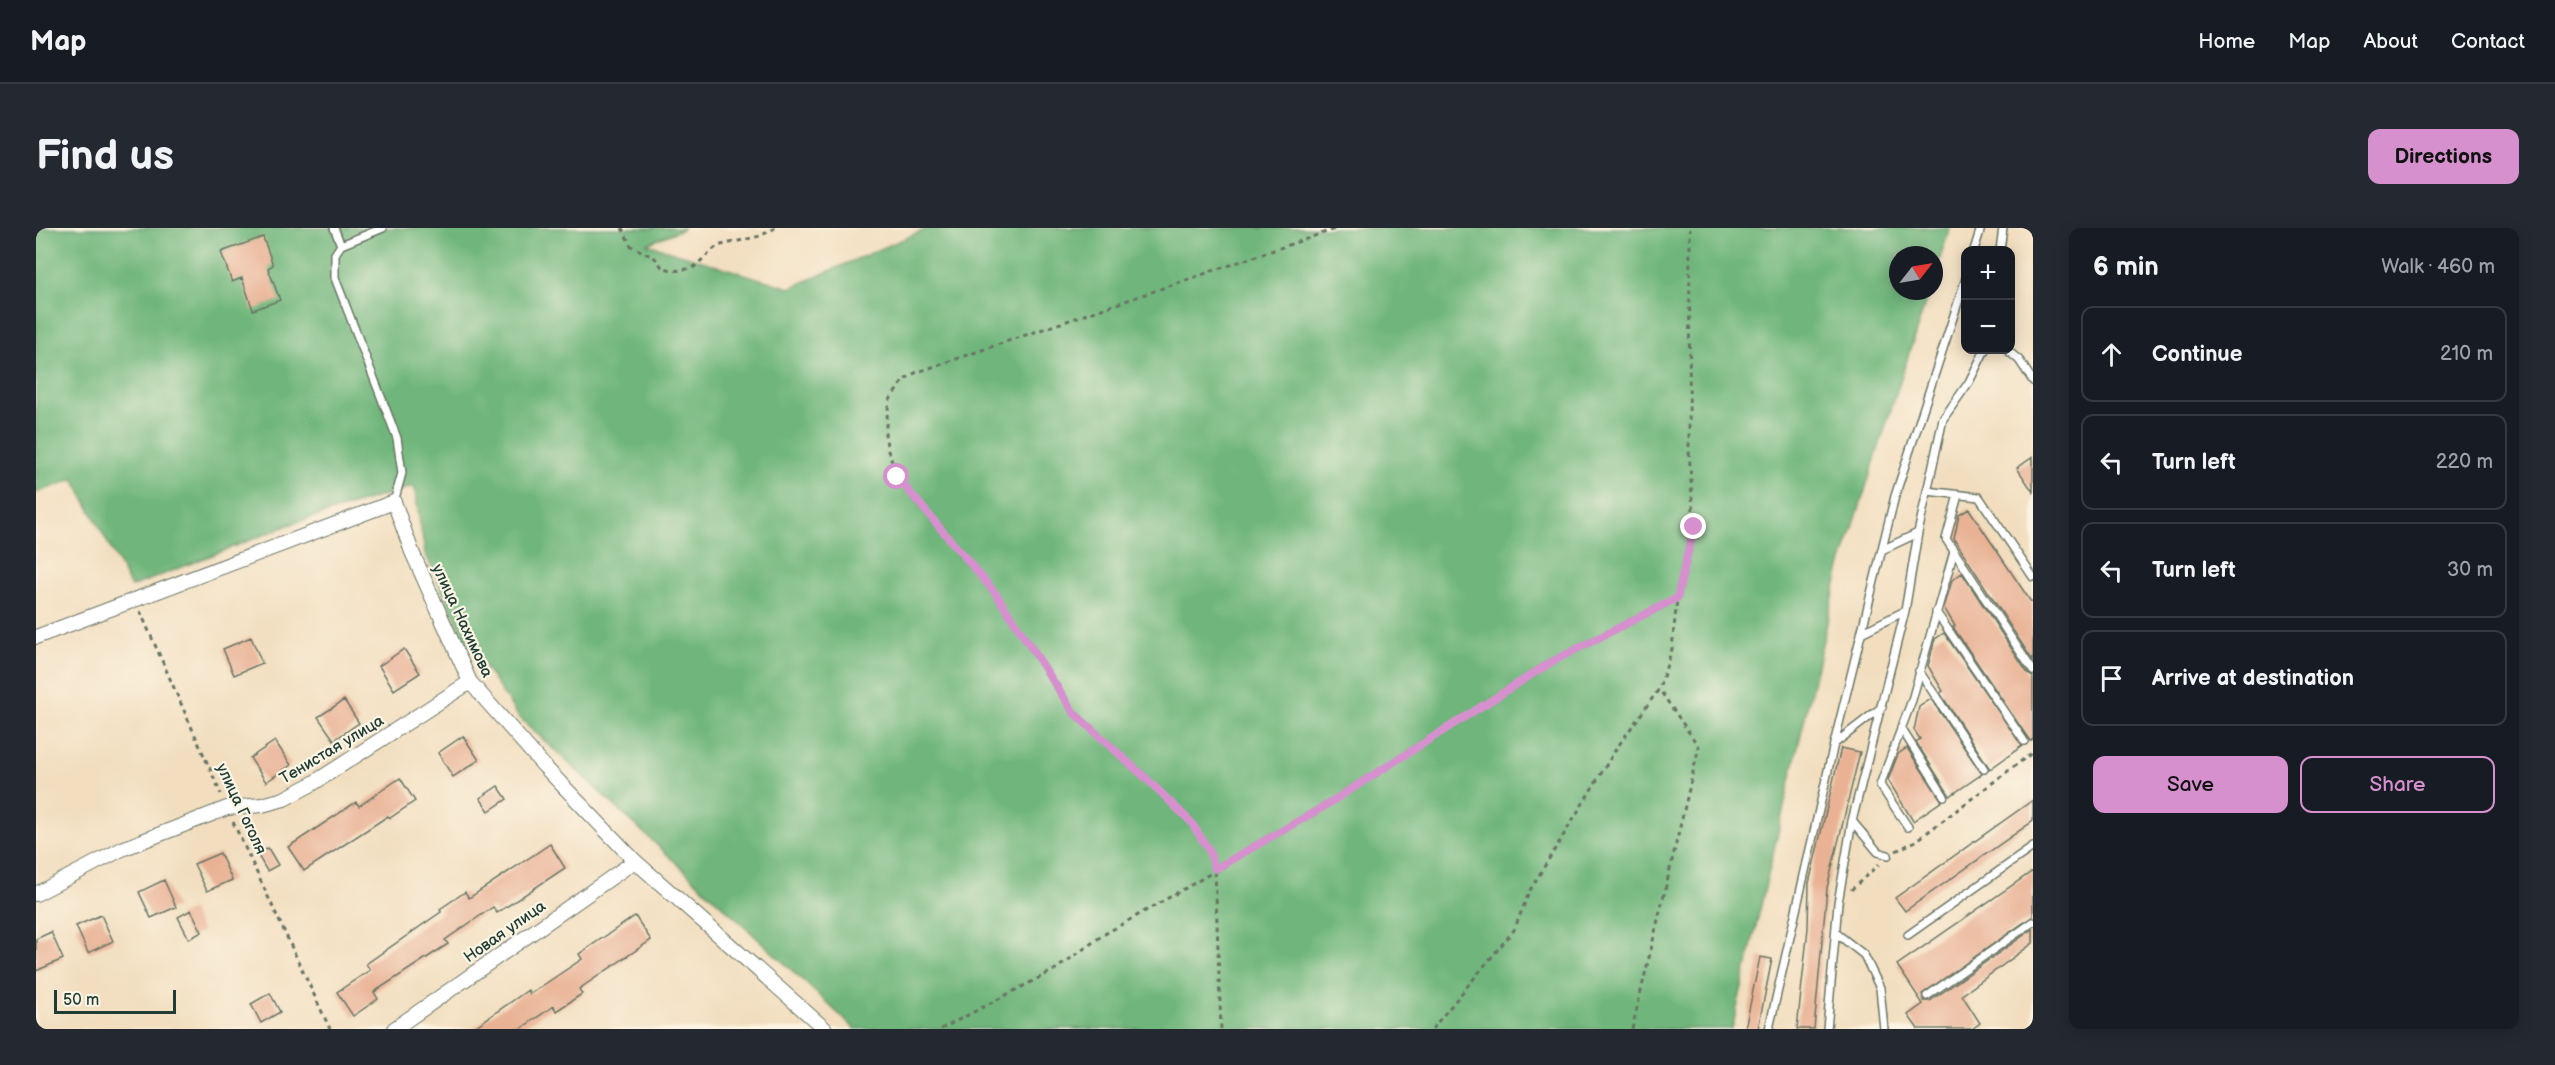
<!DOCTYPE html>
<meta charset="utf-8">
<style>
body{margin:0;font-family:"Balsamiq Sans",sans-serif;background:#242831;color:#f1f3f6}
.controls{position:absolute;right:18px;top:18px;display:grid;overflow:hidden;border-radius:12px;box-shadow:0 3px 15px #0003}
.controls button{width:54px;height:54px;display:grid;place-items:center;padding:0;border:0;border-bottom:2px solid #363941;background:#171b24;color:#f1f3f6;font:30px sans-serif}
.compass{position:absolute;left:1853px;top:18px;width:54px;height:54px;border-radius:50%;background:#171b24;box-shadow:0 3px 15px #0003;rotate:59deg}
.scale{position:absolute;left:18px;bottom:15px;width:122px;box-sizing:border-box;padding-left:6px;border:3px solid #1f3d34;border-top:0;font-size:16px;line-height:21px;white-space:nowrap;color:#1f3d34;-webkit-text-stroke:4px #fcf5e5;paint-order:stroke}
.stop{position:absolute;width:18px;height:18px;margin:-14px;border:4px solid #d690ce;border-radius:50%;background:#fff}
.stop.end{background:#d690ce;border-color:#fff;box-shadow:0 2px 6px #0008}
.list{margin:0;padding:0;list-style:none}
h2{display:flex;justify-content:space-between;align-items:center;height:78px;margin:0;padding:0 24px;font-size:26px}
h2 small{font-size:20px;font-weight:400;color:#9ea1a6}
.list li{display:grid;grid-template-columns:39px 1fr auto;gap:18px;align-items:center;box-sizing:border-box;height:96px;margin:0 12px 12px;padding:0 12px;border:2px solid #363941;border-radius:12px}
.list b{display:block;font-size:22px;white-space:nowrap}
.list em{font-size:20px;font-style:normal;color:#9ea1a6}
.actions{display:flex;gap:12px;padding:18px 24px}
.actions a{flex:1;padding:14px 0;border:2px solid #d690ce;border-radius:12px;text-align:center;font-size:21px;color:#d690ce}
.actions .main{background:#d690ce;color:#111}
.icon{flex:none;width:33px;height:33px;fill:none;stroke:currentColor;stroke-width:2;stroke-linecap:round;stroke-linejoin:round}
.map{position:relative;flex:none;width:1997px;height:801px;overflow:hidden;border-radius:12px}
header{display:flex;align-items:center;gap:36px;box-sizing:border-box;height:84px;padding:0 30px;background:#171b24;border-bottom:2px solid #363941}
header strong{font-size:28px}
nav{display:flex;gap:33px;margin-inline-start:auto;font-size:21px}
.intro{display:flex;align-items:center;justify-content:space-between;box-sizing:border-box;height:144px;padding:0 36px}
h1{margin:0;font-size:42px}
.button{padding:15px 27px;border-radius:12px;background:#d690ce;color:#111;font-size:21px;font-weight:700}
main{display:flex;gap:36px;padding:0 36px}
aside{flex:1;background:#171b24;border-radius:12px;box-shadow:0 3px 15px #0003}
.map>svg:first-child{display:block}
.forest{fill:#70b67c;stroke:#487a58;stroke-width:1.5}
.building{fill:#e9b295}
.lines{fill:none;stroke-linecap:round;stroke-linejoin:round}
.service-casing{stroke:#697565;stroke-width:10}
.minor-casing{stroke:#697565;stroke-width:16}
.path{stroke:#697565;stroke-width:3;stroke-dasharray:4.5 4.5;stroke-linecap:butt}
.service{stroke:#fff;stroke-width:7}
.minor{stroke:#fff;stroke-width:14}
.route{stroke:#d690ce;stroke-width:8}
.labels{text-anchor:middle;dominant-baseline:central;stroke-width:4.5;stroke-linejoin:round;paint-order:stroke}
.street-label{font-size:16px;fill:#1f3d34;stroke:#fcf5e5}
</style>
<header>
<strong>Map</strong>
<nav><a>Home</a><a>Map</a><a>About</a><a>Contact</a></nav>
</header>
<div class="intro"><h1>Find us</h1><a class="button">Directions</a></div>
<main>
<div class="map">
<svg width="1997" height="801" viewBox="0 0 1997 801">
<rect width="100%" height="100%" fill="#fcf5e5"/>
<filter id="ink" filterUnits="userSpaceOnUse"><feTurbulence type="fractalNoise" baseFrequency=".0167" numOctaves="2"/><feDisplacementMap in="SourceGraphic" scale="12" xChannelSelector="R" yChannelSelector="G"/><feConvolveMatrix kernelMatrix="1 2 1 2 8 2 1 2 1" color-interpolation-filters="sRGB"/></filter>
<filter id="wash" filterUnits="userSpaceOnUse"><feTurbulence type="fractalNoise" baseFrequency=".008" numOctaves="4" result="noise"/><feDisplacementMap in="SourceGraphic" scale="24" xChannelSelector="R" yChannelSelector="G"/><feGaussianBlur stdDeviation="1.35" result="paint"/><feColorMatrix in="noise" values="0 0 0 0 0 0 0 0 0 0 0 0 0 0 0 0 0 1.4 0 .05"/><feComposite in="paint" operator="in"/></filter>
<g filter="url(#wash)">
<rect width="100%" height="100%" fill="#f2debf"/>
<path class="forest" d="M0 0H648L611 16 754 60 893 0H1914L1898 48V27H1862V63H1893L1803 343 1696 801H819L482 488 427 407 389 325 378 258 255 296 95 359 38 251 0 265Z"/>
<g id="blocks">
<path class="building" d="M227 9 237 37 232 40 244 72 217 82 206 50 196 54 185 24Z
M1997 229V264L1981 240Z
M1933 281 1997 377V433L1918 311 1923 287Z
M1926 345 1992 446 1997 449V511L1994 513 1917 399 1919 398 1908 380 1916 352Z
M1908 405 1986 518 1954 541 1904 465 1907 463 1892 438 1899 411Z
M215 409 226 435 198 447 187 421Z
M368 421 384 445 358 462 343 438Z
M1895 471 1946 546 1914 568 1880 514 1884 511 1878 502 1883 479Z
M308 472 323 495 298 512 282 489Z
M427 508 443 532 417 549 402 525Z
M239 513 255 537 230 554 214 530Z
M1805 520 1824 524 1791 660 1778 801H1761L1772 700 1773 655Z
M1871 520 1906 573 1877 593 1852 552 1862 526Z
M364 550 379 573 354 590 352 588 268 643 252 619 320 574 323 578Z
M462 558 471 571 453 583 444 570Z
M1997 572V593L1869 683 1859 670Z
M514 616 529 640 461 685 457 679 409 712 412 716 338 764 342 771 317 788 301 764 334 742 330 736 405 684 404 681 429 664 433 670Z
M232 620 242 637 231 643 221 626Z
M184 625 196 652 171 663 158 636Z
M1997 643V688L1886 766 1888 773H1894L1997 701V715L1926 767 1944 795 1936 801H1882L1872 787 1887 776 1861 737Z
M128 652 140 679 115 690 103 664Z
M155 682 166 704 153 711 142 689Z
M65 687 77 713 52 725 40 698Z
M599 688 615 712 543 761 546 766 520 783 518 778 484 801H436L492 762 494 766 546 731 543 726Z
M15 704 27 731 0 743V711Z
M1724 729 1736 731 1722 801H1709Z
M234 765 244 784 225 795 215 776Z"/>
</g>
</g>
<g filter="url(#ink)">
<use href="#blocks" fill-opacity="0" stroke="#697565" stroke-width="1.5"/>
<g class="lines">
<g class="service-casing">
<path id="service" d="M298 0 305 17
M347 0 305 17 299 26V50L361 210 366 245 358 274
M1938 22 1945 0
M1964 22 1967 0
M1971 122 1983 132 1997 153
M1891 263 1943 269 1997 349
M1922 267 1910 311 1997 443
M1846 322 1882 305
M1900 384 1988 513
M1827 404 1869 383
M1883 443 1948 541
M1865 500 1908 568
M1798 516 1846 479
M1816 593 1842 624 1852 627
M1872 599 1844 557 1876 472 1918 323
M1800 705 1828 727 1844 760 1848 801
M1872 707 1997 619
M1891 768 1997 694
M1733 801 1798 516 1859 268 1930 50
M1791 801 1802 675 1816 593 1869 383 1882 305 1907 191 1933 154 1949 122"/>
</g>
<g class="minor-casing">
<path id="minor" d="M0 409 358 274 376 324 434 454 508 538 599 633 789 801
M0 666 86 621 191 580 226 577 248 571 276 556 434 454
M358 801 599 633"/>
</g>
<path class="path" d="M586 0 595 18 619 30 626 39 638 43 657 40 681 18 724 8 739 0
M104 383 185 566
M197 594 294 801
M1860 623 1880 613 1997 524
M1815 662 1843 636
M905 801 1020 741 1067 707 1155 657 1287 579 1517 433 1641 370
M1185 801 1179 641 1173 622 1155 594 1038 485 960 366 875 268 862 249 852 223 849 206 853 173 868 152 879 145 1302 0
M1396 801 1478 702 1494 662 1580 521 1623 461 1636 421 1641 370 1658 299 1653 222 1654 0
M1596 801 1663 519 1623 461"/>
<use href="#service" class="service"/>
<use href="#minor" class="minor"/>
</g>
</g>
<g class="lines" filter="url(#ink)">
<path class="route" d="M861 249 960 366 1038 485 1114 554 1155 594 1173 622 1179 641 1287 579 1517 433 1641 370 1658 299"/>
</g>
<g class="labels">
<g class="street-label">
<text transform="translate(426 393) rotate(65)">улица Нахимова</text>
<text transform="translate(296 522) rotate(-31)">Тенистая улица</text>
<text transform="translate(205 581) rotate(65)">улица Гоголя</text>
<text transform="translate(469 704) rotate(-35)">Новая улица</text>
</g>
</g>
</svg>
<div class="controls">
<button>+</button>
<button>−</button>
</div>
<svg class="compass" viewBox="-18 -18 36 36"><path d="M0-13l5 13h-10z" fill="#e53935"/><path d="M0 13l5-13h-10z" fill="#9ea1a6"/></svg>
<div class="scale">50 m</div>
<div class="stop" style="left:861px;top:249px"></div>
<div class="stop end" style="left:1658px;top:299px"></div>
</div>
<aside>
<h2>6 min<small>Walk · 460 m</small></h2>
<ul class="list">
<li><svg class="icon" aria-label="ahead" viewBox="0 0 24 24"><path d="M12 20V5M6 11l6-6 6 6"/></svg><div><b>Continue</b></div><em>210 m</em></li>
<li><svg class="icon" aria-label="left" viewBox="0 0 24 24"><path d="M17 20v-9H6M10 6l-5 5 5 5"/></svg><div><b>Turn left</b></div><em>220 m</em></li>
<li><svg class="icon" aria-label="left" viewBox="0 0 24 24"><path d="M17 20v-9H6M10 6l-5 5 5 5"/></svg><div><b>Turn left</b></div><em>30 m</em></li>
<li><svg class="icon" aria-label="arrive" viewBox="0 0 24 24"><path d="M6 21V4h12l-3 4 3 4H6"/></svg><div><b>Arrive at destination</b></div></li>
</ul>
<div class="actions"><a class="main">Save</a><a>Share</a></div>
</aside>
</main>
